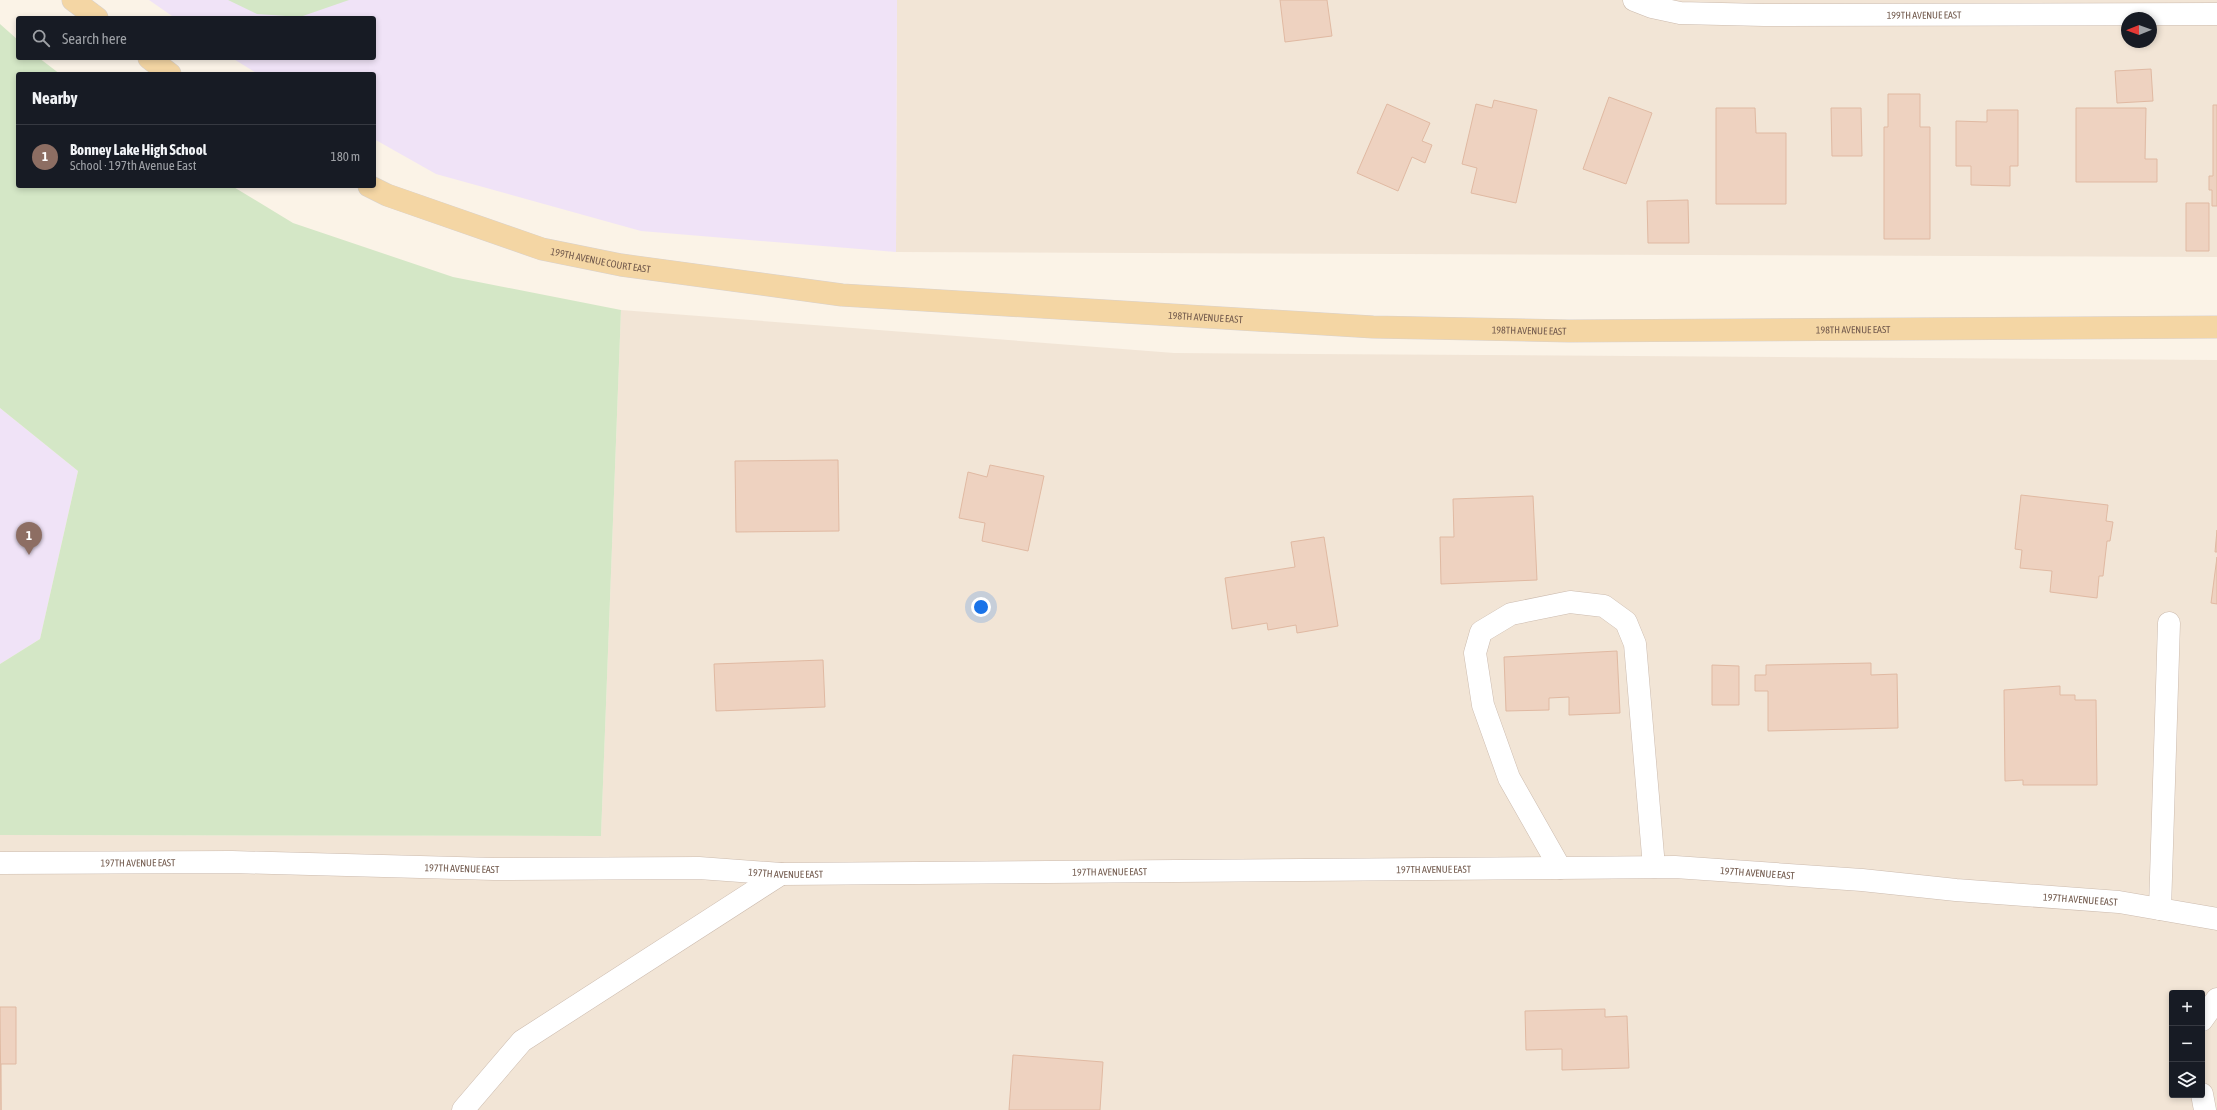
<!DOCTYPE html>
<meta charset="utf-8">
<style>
body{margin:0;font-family:"Asap Condensed",sans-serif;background:#242831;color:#f1f3f6}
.controls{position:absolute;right:12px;bottom:12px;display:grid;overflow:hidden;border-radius:4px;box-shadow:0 2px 6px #0003}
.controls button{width:36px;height:36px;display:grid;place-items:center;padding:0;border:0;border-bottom:1px solid #363941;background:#171b24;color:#f1f3f6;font:20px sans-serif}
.compass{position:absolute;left:2121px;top:12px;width:36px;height:36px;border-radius:50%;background:#171b24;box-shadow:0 2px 6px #0003;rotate:269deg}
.you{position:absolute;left:981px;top:607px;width:14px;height:14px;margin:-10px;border:3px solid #fff;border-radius:50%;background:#1a73e8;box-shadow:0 0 0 6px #1a73e833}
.badge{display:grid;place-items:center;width:26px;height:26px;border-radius:50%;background:#8c9099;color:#fff;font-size:13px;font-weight:700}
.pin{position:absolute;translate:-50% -33px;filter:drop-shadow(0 1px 2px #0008)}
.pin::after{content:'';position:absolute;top:21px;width:14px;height:12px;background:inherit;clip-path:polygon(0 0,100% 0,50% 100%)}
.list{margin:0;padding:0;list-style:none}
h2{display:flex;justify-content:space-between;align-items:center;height:52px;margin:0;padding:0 16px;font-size:17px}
h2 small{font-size:13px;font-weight:400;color:#9ea1a6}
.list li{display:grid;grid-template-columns:26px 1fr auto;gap:12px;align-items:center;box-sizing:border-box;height:64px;padding:0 16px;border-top:1px solid #363941}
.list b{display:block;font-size:15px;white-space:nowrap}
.list p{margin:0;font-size:13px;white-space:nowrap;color:#9ea1a6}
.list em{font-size:13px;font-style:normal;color:#9ea1a6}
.icon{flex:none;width:22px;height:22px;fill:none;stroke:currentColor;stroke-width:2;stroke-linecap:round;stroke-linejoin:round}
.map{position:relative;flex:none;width:2217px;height:1110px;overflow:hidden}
.search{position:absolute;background:#171b24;box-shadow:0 2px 6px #0003;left:16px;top:16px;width:360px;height:44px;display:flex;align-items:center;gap:10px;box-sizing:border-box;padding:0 14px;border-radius:4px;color:#9ea1a6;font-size:15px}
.panel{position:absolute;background:#171b24;box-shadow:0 2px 6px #0003;left:16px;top:72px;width:360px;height:116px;border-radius:4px}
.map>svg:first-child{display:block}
.residential{fill:#f2e5d6;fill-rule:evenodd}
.education{fill:#f0e3f7}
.green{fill:#d4e7c6}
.building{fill:#eed2c0;stroke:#e0b9a2}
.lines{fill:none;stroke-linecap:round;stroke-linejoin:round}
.minor-casing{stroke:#ccbbae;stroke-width:23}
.major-casing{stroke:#d8d1cd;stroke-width:23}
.minor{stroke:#fff;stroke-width:22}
.major{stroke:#f4d6a4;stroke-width:22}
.labels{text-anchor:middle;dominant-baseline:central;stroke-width:3;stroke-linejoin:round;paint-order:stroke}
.street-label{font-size:10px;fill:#725a4d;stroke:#fef7ed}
</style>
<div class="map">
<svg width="2217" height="1110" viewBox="0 0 2217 1110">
<rect width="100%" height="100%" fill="#fbf3e7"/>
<path class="residential" d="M897 0H2217V257L896 252ZM2127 18H2151V42H2127Z
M621 310 1174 353 2217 360V1110H0V835L601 836ZM2172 993H2202V1095H2172Z"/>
<path class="education" d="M149 0H897L896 252 641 231 436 174 374 139V74H258L232 58H374V18H175Z
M0 408 78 471 40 639 0 664Z"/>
<path class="green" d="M228 0H349L300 17 257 14Z
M0 24 18 40V58H39L60 74H18V186H232L293 223 453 277 621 310 601 836 0 835V664L40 639 78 471 0 408Z"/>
<path class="building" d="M1280 0H1327L1332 36 1285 42Z
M2151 69 2153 101 2117 103 2115 71Z
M1888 94H1920V127H1930V239H1884V127H1888Z
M1609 97 1652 113 1626 184 1583 169Z
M1494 100 1537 110 1516 203 1471 193 1477 168 1462 164 1476 104 1492 108Z
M1387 104 1430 123 1422 141 1432 145 1425 163 1412 157 1398 191 1357 173Z
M2213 105H2217V206H2212V190H2209V176H2213Z
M1716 108H1755L1756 133H1786V204H1716Z
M1831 108H1861L1862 156H1832Z
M2076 108H2146L2145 159H2157V182H2076Z
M1987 110H2018V166H2010V186L1971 185V166H1956V121L1987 122Z
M1688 200 1689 243H1648L1647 201Z
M2186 203H2209V251H2186Z
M838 460 839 531 736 532 735 461Z
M990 465 1044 476 1028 551 982 541 985 523 959 518 968 472 987 477Z
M2021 495 2108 505 2106 521 2113 522 2110 541H2107L2103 576H2099L2097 598 2050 592 2052 571 2020 568 2022 550 2015 549Z
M1533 496 1537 580 1441 584 1440 537H1454L1453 499Z
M2217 530V552H2215Z
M1324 537 1338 626 1297 633 1296 625 1268 630 1267 623 1232 629 1225 578 1295 567 1291 542Z
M2217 557V604L2211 603Z
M1617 651 1620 713 1569 715V697L1549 698V710L1506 711 1504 657Z
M823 660 825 707 716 711 714 664Z
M1871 663V675L1897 674 1898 728 1768 731V691H1755V675H1766V665Z
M1712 665 1739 666V705H1712Z
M2060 686V695H2075V700H2096L2097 785H2023V780L2005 781 2004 690Z
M0 1007H16V1064H1V1110Z
M1605 1009V1017L1627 1016 1629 1068 1562 1070V1049L1526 1050 1525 1011Z
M1013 1055 1103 1062 1100 1110H1009Z"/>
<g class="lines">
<g class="minor-casing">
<g id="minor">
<path id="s1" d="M1634 0 1652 7 1680 13 1764 15 2217 14"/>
<path id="s2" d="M0 863 232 862 494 869 699 868 781 874 1675 867 1862 880 1956 890 2119 902 2217 919"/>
<path d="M1560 868 1509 778 1483 705 1475 653 1481 632 1511 614 1570 602 1604 606 1626 622 1635 644 1654 867"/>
<path d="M2160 909 2169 623"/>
<path d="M2202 1020 2217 999"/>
<path d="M2202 1094 2205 1110"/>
<path d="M463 1110 522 1041 781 874"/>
</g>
</g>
<g class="major-casing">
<g id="major">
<path d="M73 0 97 18"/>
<path d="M149 58 170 74"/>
<path id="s3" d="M369 186 387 195 542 249 621 265 842 295 1373 327 1569 331 2217 327"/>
</g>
</g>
<use href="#minor" class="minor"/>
<use href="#major" class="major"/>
</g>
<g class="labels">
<g class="street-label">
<text stroke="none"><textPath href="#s1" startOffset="292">199TH AVENUE EAST</textPath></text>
<text stroke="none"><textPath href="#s3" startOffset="244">199TH AVENUE COURT EAST</textPath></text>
<text stroke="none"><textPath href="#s3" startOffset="852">198TH AVENUE EAST</textPath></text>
<text stroke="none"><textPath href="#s3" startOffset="1176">198TH AVENUE EAST</textPath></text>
<text stroke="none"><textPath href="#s3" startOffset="1500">198TH AVENUE EAST</textPath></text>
<text stroke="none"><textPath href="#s2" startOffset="138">197TH AVENUE EAST</textPath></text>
<text stroke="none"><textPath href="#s2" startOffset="462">197TH AVENUE EAST</textPath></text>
<text stroke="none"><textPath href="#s2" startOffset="1434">197TH AVENUE EAST</textPath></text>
<text stroke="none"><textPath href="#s2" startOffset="1110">197TH AVENUE EAST</textPath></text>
<text stroke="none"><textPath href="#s2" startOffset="786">197TH AVENUE EAST</textPath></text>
<text stroke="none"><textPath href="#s2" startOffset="1758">197TH AVENUE EAST</textPath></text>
<text stroke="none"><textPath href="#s2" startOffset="2082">197TH AVENUE EAST</textPath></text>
</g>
</g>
</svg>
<div class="controls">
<button>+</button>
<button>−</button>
<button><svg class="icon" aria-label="layers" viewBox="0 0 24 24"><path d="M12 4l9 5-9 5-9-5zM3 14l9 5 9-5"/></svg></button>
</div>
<svg class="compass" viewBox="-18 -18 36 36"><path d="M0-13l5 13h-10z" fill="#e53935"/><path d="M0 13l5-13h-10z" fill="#9ea1a6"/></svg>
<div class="you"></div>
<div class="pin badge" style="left:29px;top:555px;background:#8d6e63">1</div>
<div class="search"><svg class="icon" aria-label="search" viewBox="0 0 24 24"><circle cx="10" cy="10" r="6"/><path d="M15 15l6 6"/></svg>Search here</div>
<section class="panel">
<h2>Nearby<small></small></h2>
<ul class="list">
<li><span class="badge" style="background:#8d6e63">1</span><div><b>Bonney Lake High School</b><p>School · 197th Avenue East</p></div><em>180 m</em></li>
</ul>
</section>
</div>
